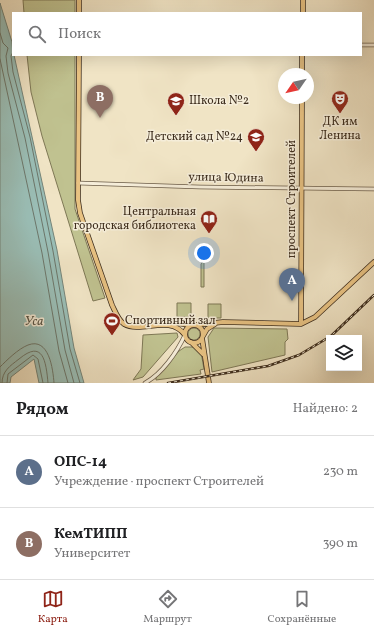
<!DOCTYPE html>
<html lang="ru">
<meta charset="utf-8">
<style>
body{margin:0;font-family:Vollkorn,serif;background:#f2f2f2;color:#202124}
.controls{position:absolute;right:12px;bottom:12px;display:grid;overflow:hidden;border-radius:0px;box-shadow:0 4px 16px #0002}
.controls button{width:36px;height:36px;display:grid;place-items:center;padding:0;border:0;border-bottom:1px solid #e0e0e0;background:#fff;color:#202124;font:20px sans-serif}
.compass{position:absolute;left:278px;top:68px;width:36px;height:36px;border-radius:50%;background:#fff;box-shadow:0 4px 16px #0002;rotate:236deg}
.you{position:absolute;left:204px;top:253px;width:14px;height:14px;margin:-10px;border:3px solid #fff;border-radius:50%;background:#1a73e8;box-shadow:0 0 0 6px #1a73e833}
.badge{display:grid;place-items:center;width:26px;height:26px;border-radius:50%;background:#8f2418;color:#fff;font-size:13px;font-weight:700}
.pin{position:absolute;translate:-50% -33px;filter:drop-shadow(0 1px 2px #0008)}
.pin::after{content:'';position:absolute;top:21px;width:14px;height:12px;background:inherit;clip-path:polygon(0 0,100% 0,50% 100%)}
.list{margin:0;padding:0;list-style:none}
h2{display:flex;justify-content:space-between;align-items:center;height:52px;margin:0;padding:0 16px;font-size:17px}
h2 small{font-size:13px;font-weight:400;color:#757577}
.list li{display:grid;grid-template-columns:26px 1fr auto;gap:12px;align-items:center;box-sizing:border-box;height:72px;padding:0 16px;border-top:1px solid #e0e0e0}
.list b{display:block;font-size:15px;white-space:nowrap}
.list p{margin:0;font-size:13px;white-space:nowrap;color:#757577}
.list em{font-size:13px;font-style:normal;color:#757577}
.icon{flex:none;width:22px;height:22px;fill:none;stroke:currentColor;stroke-width:2;stroke-linecap:round;stroke-linejoin:round}
.map{position:relative;flex:none;width:374px;height:383px;overflow:hidden}
.search{position:absolute;background:#fff;box-shadow:0 4px 16px #0002;left:12px;right:12px;top:12px;height:44px;display:flex;align-items:center;gap:10px;box-sizing:border-box;padding:0 14px;border-radius:0px;color:#757577;font-size:15px}
.sheet{height:196px;background:#fff}
nav{display:flex;justify-content:space-around;align-items:center;box-sizing:border-box;height:56px;border-top:1px solid #e0e0e0;background:#fff;font-size:11px;color:#757577}
nav a{display:grid;justify-items:center;gap:2px}
nav .on{color:#8f2418}
.map>svg:first-child{display:block}
.green{fill:#c0c290;stroke:#7e7856}
.water{fill:#9abeb6;stroke:#758479}
.lines{fill:none;stroke-linecap:round;stroke-linejoin:round}
.shore{stroke:#6c766a;stroke-width:1}
.minor-casing{stroke:#6a5b47;stroke-width:4.5}
.major-casing{stroke:#3d2d1d;stroke-width:5.5}
.minor{stroke:#f5edd9;stroke-width:3}
.major{stroke:#e8c282;stroke-width:4}
.rail-casing{stroke:#3d2d1d;stroke-width:2.5}
.rail{stroke:#f5edd9;stroke-width:1;stroke-dasharray:3;stroke-linecap:butt}
.labels{text-anchor:middle;dominant-baseline:central;stroke-width:3;stroke-linejoin:round;paint-order:stroke}
.poi-label{font-size:12px;fill:#3d2d1d;stroke:#f5edd9;text-anchor:start}
.street-label{font-size:12px;fill:#3d2d1d;stroke:#f5edd9}
.water-label{font-size:13px;font-style:italic;fill:#545143;stroke:#f5edd9}
</style>
<div class="map">
<svg width="374" height="383" viewBox="0 0 374 383">
<rect width="100%" height="100%" fill="#f0e4c5"/>
<filter id="stains"><feTurbulence type="fractalNoise" baseFrequency=".005" numOctaves="4"/><feColorMatrix values="0 0 0 0 .2 0 0 0 0 .09 0 0 0 0 .02 0 0 0 .5 -.17"/></filter>
<radialGradient id="worn" r=".72"><stop offset=".6" stop-color="#630" stop-opacity="0"/><stop offset="1" stop-color="#630" stop-opacity=".3"/></radialGradient>
<path class="green" d="M23 0H75V13H24Z
M27 55H75V209L105 298 93 301 42 136 31 92Z
M204 260V287H201V264Z
M177 303H191V317H177Z
M208 304H221V318H208Z
M188 334a6 6 0 1 1 12 0a6 6 0 1 1-12 0Z
M214 328 287 329 288 339 285 342V355L212 372 208 337Z
M177 333 178 337 143 377 133 380 141 369 143 335Z
M185 347H193L201 352 204 369 200 370 201 374 156 380V377L179 351Z"/>
<path class="water" d="M0 3 12 42 13 55H14L57 250 74 348 84 383H39L34 359 11 377 10 383H0Z"/>
<g class="lines">
<path class="shore" d="M0 33 3 43 8 48 6 56 8 73 25 138 48 252 65 350 74 383
M13 52 11 56 13 72 30 137 53 251 70 349 80 383
M0 59 42 253 59 351 68 383
M0 367C7 360 18 349 28 345 49 337 53 369 54 383
M2 383C2 371 10 366 19 359 43 339 46 361 48 383
M7 383 8 374 33 355 38 359 43 383"/>
<g class="minor-casing">
<path id="minor" d="M361 45H374
M78 183 200 187 374 189
M145 383C162 374 177 352 185 335"/>
</g>
<g class="major-casing">
<path id="major" d="M79 13V0
M303 13V0
M79 55 78 200 80 213 112 305C115 311 118 320 124 324 142 334 169 314 185 335
M302 74V55
M301 324 302 98
M169 325 176 323 191 325
M195 325 223 322 301 324 315 317 374 262
M185 334a9 9 0 1 1 18 0a9 9 0 1 1-18 0Z
M203 336 207 329 215 324
M202 338 209 383
M191 342 203 354"/>
</g>
<use href="#minor" class="minor"/>
<use href="#major" class="major"/>
<g class="rail-casing">
<path id="rail" d="M168 383 268 366 299 355 331 336 374 295"/>
</g>
<use href="#rail" class="rail"/>
</g>
<defs>
<g id="theatre-pin" transform="scale(0.9)"><path d="M0 17L-7.5 6A9.5 9.5 0 1 1 7.5 6Z" fill="#8f2418" stroke="#f5edd9"/><path d="M-5-5.5Q0-4 5-5.5V0Q5 5 0 6Q-5 5-5 0ZM-3.3-2.5H-1v1.5H-3.3ZM1-2.5H3.3v1.5H1ZM-2.8 1Q0 5.5 2.8 1Z" fill="#fff"/></g>
<g id="school-pin" transform="scale(0.9)"><path d="M0 17L-7.5 6A9.5 9.5 0 1 1 7.5 6Z" fill="#8f2418" stroke="#f5edd9"/><path d="M0-5L7-2L0 1L-7-2ZM-4 1L0 2.5L4 1V4Q0 6-4 4Z" fill="#fff"/></g>
<g id="library-pin" transform="scale(0.9)"><path d="M0 17L-7.5 6A9.5 9.5 0 1 1 7.5 6Z" fill="#8f2418" stroke="#f5edd9"/><path d="M-6-4Q-3-5.5-.7-3.5V5Q-3 3-6 4ZM6-4Q3-5.5 .7-3.5V5Q3 3 6 4Z" fill="#fff"/></g>
<g id="stadium-pin" transform="scale(0.9)"><path d="M0 17L-7.5 6A9.5 9.5 0 1 1 7.5 6Z" fill="#8f2418" stroke="#f5edd9"/><path d="M0-5a6.5 5 0 1 0 0 10a6.5 5 0 1 0 0-10ZM-3.5-1.8h7v3.6h-7Z" fill="#fff"/></g>
</defs>
<g fill-rule="evenodd">
<use href="#theatre-pin" x="340" y="99"/>
<use href="#school-pin" x="176" y="101"/>
<use href="#school-pin" x="256" y="137"/>
<use href="#library-pin" x="209" y="219"/>
<use href="#stadium-pin" x="112" y="321"/>
</g>
<g class="labels">
<g class="poi-label">
<text x="189" y="101">Школа №2</text>
<text x="340" y="122" text-anchor="middle">ДК им<tspan x="340" dy="14">Ленина</tspan></text>
<text x="243" y="137" text-anchor="end">Детский сад №24</text>
<text x="196" y="212" text-anchor="end">Центральная<tspan x="196" dy="14">городская библиотека</tspan></text>
<text x="125" y="321">Спортивный зал</text>
</g>
<g class="street-label">
<text transform="translate(226 178) rotate(1)">улица Юдина</text>
<text transform="translate(292 199) rotate(-90)">проспект Строителей</text>
</g>
<g class="water-label">
<text x="34" y="322">Уса</text>
</g>
</g>
<rect width="100%" height="100%" filter="url(#stains)"/>
<rect width="100%" height="100%" fill="url(#worn)"/>
</svg>
<div class="controls">
<button><svg class="icon" aria-label="layers" viewBox="0 0 24 24"><path d="M12 4l9 5-9 5-9-5zM3 14l9 5 9-5"/></svg></button>
</div>
<svg class="compass" viewBox="-18 -18 36 36"><path d="M0-13l5 13h-10z" fill="#e53935"/><path d="M0 13l5-13h-10z" fill="#757577"/></svg>
<div class="you"></div>
<div class="pin badge" style="left:292px;top:301px;background:#5c6f8a">A</div>
<div class="pin badge" style="left:100px;top:118px;background:#8d6e63">B</div>
<div class="search"><svg class="icon" aria-label="search" viewBox="0 0 24 24"><circle cx="10" cy="10" r="6"/><path d="M15 15l6 6"/></svg>Поиск</div>
</div>
<section class="sheet">
<h2>Рядом<small>Найдено: 2</small></h2>
<ul class="list">
<li><span class="badge" style="background:#5c6f8a">A</span><div><b>ОПС-14</b><p>Учреждение · проспект Строителей</p></div><em>230 m</em></li>
<li><span class="badge" style="background:#8d6e63">B</span><div><b>КемТИПП</b><p>Университет</p></div><em>390 m</em></li>
</ul>
</section>
<nav>
<a class="on"><svg class="icon" aria-label="map" viewBox="0 0 24 24"><path d="M3 6l6-2 6 2 6-2v14l-6 2-6-2-6 2zM9 4v14M15 6v14"/></svg>Карта</a>
<a><svg class="icon" aria-label="directions" viewBox="0 0 24 24"><path d="M12 3l9 9-9 9-9-9zM9 14v-3h6M13 9l2 2-2 2"/></svg>Маршрут</a>
<a><svg class="icon" aria-label="saved" viewBox="0 0 24 24"><path d="M7 4h10v16l-5-4-5 4z"/></svg>Сохранённые</a>
</nav>
